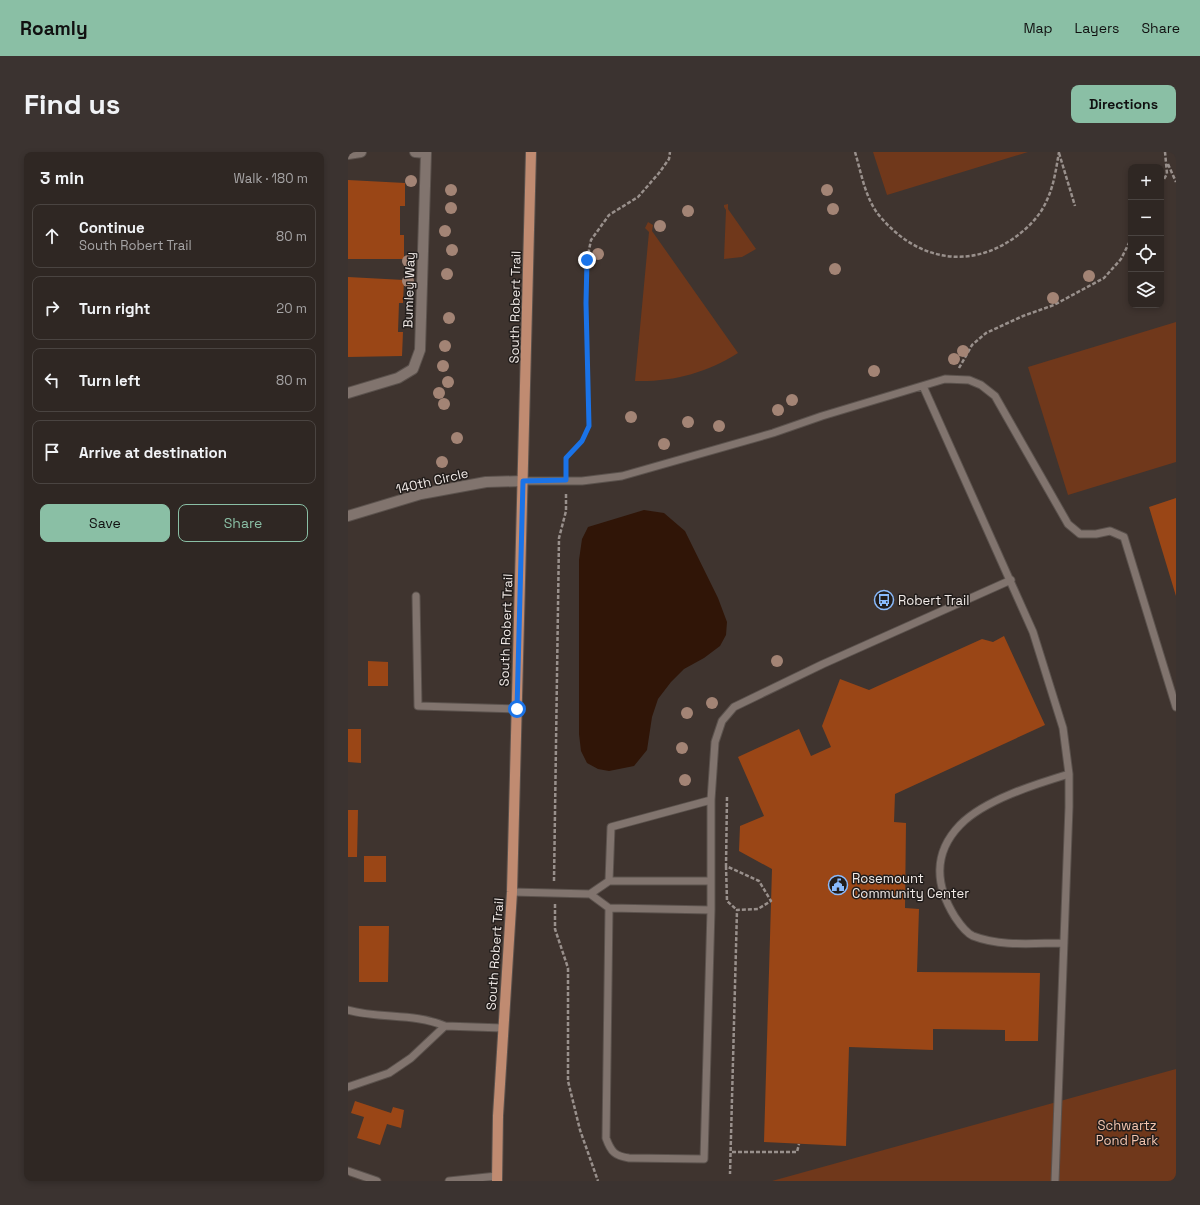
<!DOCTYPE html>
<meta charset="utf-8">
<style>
body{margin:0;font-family:"Space Grotesk",sans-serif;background:#3b3330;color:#f1f3f6}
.controls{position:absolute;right:12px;top:12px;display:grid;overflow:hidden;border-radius:8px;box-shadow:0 2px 6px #0003}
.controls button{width:36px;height:36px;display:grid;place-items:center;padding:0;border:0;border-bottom:1px solid #4a4441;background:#2f2723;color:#f1f3f6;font:20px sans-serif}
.stop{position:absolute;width:12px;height:12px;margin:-9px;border:3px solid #1a73e8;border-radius:50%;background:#fff}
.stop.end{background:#1a73e8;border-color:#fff;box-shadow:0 1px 4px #0008}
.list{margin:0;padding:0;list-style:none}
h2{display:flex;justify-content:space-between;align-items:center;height:52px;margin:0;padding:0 16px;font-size:17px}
h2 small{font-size:13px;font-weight:400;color:#a7a5a6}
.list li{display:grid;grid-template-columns:26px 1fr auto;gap:12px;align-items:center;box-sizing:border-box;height:64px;margin:0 8px 8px;padding:0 8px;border:1px solid #4a4441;border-radius:8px}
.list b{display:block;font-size:15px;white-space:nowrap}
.list p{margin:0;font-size:13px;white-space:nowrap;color:#a7a5a6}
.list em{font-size:13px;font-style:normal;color:#a7a5a6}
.actions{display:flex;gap:8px;padding:12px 16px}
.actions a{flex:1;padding:9px 0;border:1px solid #8abfa5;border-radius:8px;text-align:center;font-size:14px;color:#8abfa5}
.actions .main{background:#8abfa5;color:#111}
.icon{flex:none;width:22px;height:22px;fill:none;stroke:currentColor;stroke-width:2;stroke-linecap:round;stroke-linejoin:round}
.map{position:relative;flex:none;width:828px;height:1029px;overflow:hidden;border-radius:8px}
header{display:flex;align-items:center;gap:24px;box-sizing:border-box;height:56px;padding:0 20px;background:#8abfa5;color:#111}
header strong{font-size:19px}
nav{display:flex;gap:22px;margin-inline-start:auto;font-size:14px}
.intro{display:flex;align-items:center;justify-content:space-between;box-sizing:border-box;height:96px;padding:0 24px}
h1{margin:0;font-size:28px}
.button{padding:10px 18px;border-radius:8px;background:#8abfa5;color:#111;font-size:14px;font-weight:700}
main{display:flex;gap:24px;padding:0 24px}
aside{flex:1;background:#2f2723;border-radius:8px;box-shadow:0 2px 6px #0003}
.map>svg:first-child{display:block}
.green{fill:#70381b}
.water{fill:#301507}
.building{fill:#9a4616}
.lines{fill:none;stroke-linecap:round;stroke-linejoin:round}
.service-casing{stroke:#5b524d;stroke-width:9}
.minor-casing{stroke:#5b524d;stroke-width:12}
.primary-casing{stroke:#5b524d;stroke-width:12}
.path{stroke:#99908c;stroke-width:2.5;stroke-dasharray:4 2;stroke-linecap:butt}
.service{stroke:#81746e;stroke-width:7}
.minor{stroke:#81746e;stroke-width:10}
.primary{stroke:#c08b71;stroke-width:10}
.tree{fill:#a38475}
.route{stroke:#1a73e8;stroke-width:5}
.labels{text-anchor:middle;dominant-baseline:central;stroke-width:3;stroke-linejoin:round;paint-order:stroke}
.street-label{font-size:13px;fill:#f1eae7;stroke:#221d1b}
.poi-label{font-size:13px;fill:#f1eae7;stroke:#221d1b;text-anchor:start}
.park-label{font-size:13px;fill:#f4c5af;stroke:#221d1b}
</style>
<header>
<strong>Roamly</strong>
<nav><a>Map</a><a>Layers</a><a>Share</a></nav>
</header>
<div class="intro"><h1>Find us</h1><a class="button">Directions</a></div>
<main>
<aside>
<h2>3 min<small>Walk · 180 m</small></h2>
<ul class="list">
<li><svg class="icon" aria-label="ahead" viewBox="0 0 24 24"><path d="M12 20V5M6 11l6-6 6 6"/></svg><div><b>Continue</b><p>South Robert Trail</p></div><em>80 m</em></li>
<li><svg class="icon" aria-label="right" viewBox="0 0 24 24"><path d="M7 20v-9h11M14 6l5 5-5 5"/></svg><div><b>Turn right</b></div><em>20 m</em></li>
<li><svg class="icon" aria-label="left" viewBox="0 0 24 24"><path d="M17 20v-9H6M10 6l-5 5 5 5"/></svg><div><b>Turn left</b></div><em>80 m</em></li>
<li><svg class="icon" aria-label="arrive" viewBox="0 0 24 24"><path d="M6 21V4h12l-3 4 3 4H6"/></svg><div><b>Arrive at destination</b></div></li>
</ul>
<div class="actions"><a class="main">Save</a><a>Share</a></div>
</aside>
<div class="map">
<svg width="828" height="1029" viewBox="0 0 828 1029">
<rect width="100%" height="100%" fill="#3f342f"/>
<path class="green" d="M525 0H680L539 43Z
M380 52V57L408 97 394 105 376 107 378 58 376 55V53Z
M300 70 305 73 304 79 390 201C358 221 325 230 287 229L301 80 297 76Z
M828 170V310L720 343 680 215Z
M828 917V1029H424Z"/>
<path class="water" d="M296 358 316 361 337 379 370 446 379 470 378 483 372 494 356 506 336 517 323 530 310 547 304 565 299 598 286 614 261 619 250 617 239 611 233 599 231 582V408L234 387 240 375Z"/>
<path class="building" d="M0 28 57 31V54H52V83H56V107H0Z
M0 125 56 128 55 151H51L50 180H55L54 204 0 205Z
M828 346V444L801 355Z
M656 484 697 573 547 642 546 670 558 671 557 756 571 757 569 820 692 821 690 889H657V878L585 877V898L501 895 498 994 416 990 424 717 391 699 392 674 416 664 390 605 451 577 463 604 483 595 474 574 492 527 521 538 634 487 645 490Z
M20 509 40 510V534H20Z
M0 577H13V611L0 610Z
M0 658H10L9 705H0Z
M16 704H38V730H16Z
M11 774H41L40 830H11Z
M7 949 43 961 45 955 56 958 53 976 39 972 32 993 9 986 16 965 3 961Z"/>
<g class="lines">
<g class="service-casing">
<path id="service" d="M575 234 685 480 715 576 721 622V655L707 1029
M175 329H234L274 324 425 281 474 264 597 227 621 228 633 233 647 244 720 372 732 382H748L762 379 776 385 828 555
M68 444 70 554 169 557
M261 729 263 675 363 648
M363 729V648L367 590 374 569 386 555 475 512 663 428
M164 740 242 742 261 756 363 758V729H261L242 742
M261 756 258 986C263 1000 267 1004 281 1006L356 1007 363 758
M716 791C687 791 653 795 625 784 618 781 611 771 607 765 587 733 585 701 612 673 636 648 688 632 721 622
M0 858C32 867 66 861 97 874
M0 935 41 921 63 906 97 874 155 876
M0 1019 29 1029
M101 1029 149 1024"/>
</g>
<g class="minor-casing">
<path id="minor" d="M0 2 13 0
M0 241 50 226 65 217 72 198 78 1 67 0
M0 364 73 342 138 330 175 329"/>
</g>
<g class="primary-casing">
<path id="primary" d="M149 1029 150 964 164 740 183 0"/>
</g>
<path class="path" d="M507 0C513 20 517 45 530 62 566 107 619 119 666 86 679 77 692 64 698 50 706 34 708 17 711 0
M711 1 727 54
M820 12 828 30
M813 32 819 22 817 0
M611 216 624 193 638 181 675 164 706 153 756 126 773 107 783 87
M218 316 219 306 234 289 241 274 238 151 239 108 243 88 261 63 290 45 311 21 321 7 322 0
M379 645 378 714 411 729 423 749 410 757 389 758 382 1022
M378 714 379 749 389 758
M206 729 211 386 218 359V341
M207 752V777L220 816V929L232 978 250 1029
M384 1000H449L451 992"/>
<use href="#service" class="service"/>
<use href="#minor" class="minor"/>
<use href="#primary" class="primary"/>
</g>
<g class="tree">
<circle cx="63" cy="29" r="6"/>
<circle cx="103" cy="38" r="6"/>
<circle cx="479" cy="38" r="6"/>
<circle cx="103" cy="56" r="6"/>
<circle cx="485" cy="57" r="6"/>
<circle cx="340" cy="59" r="6"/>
<circle cx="312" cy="74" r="6"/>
<circle cx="97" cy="79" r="6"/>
<circle cx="104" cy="98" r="6"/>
<circle cx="250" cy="102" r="6"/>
<circle cx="60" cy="109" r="6"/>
<circle cx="487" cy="117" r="6"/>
<circle cx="99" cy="122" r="6"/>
<circle cx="741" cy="124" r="6"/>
<circle cx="60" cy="129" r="6"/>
<circle cx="705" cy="146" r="6"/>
<circle cx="101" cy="166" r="6"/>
<circle cx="97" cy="194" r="6"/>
<circle cx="615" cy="199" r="6"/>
<circle cx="606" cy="207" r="6"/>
<circle cx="95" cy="214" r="6"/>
<circle cx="526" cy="219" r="6"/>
<circle cx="100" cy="230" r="6"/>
<circle cx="91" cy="241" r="6"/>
<circle cx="444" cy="248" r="6"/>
<circle cx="96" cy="252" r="6"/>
<circle cx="430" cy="258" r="6"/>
<circle cx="283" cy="265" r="6"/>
<circle cx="340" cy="270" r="6"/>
<circle cx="371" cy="274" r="6"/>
<circle cx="109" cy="286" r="6"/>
<circle cx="316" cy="292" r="6"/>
<circle cx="94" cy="310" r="6"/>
<circle cx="429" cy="509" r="6"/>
<circle cx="364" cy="551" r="6"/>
<circle cx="339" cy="561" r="6"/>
<circle cx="334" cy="596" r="6"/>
<circle cx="337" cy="628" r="6"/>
</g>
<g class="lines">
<path class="route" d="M169 557 175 329 218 328V306L234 289 241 274 238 151 239 108"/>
</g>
<defs>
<g id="bus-ring" transform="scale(1)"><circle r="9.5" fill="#221d1b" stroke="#89bafc" stroke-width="1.5"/><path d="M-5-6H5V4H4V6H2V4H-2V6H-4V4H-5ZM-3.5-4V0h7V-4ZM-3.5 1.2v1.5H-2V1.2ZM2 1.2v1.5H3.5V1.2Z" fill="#89bafc"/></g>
<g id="civic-ring" transform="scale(1)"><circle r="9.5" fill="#221d1b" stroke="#89bafc" stroke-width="1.5"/><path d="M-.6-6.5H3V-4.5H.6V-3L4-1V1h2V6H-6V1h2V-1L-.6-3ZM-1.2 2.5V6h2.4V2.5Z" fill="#89bafc"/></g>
</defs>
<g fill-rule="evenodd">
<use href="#bus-ring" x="536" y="448"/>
<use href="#civic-ring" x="490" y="733"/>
</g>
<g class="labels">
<g class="street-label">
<text transform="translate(61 138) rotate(-88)">Bumley Way</text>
<text transform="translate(167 155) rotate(-89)">South Robert Trail</text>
<text transform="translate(84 329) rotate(-13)">140th Circle</text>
<text transform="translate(158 478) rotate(-88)">South Robert Trail</text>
<text transform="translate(147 802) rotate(-86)">South Robert Trail</text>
</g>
<g class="poi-label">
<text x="550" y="448">Robert Trail</text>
<text x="504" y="726">Rosemount<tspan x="504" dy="15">Community Center</tspan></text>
</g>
<g class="park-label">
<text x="779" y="973">Schwartz<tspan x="779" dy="15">Pond Park</tspan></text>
</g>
</g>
</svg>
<div class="controls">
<button>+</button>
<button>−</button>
<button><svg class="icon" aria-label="locate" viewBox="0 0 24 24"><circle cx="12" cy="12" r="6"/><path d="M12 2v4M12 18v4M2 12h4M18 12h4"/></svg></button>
<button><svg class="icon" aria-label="layers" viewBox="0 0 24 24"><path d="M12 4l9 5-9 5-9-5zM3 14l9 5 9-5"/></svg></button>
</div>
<div class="stop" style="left:169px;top:557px"></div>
<div class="stop end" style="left:239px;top:108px"></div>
</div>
</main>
